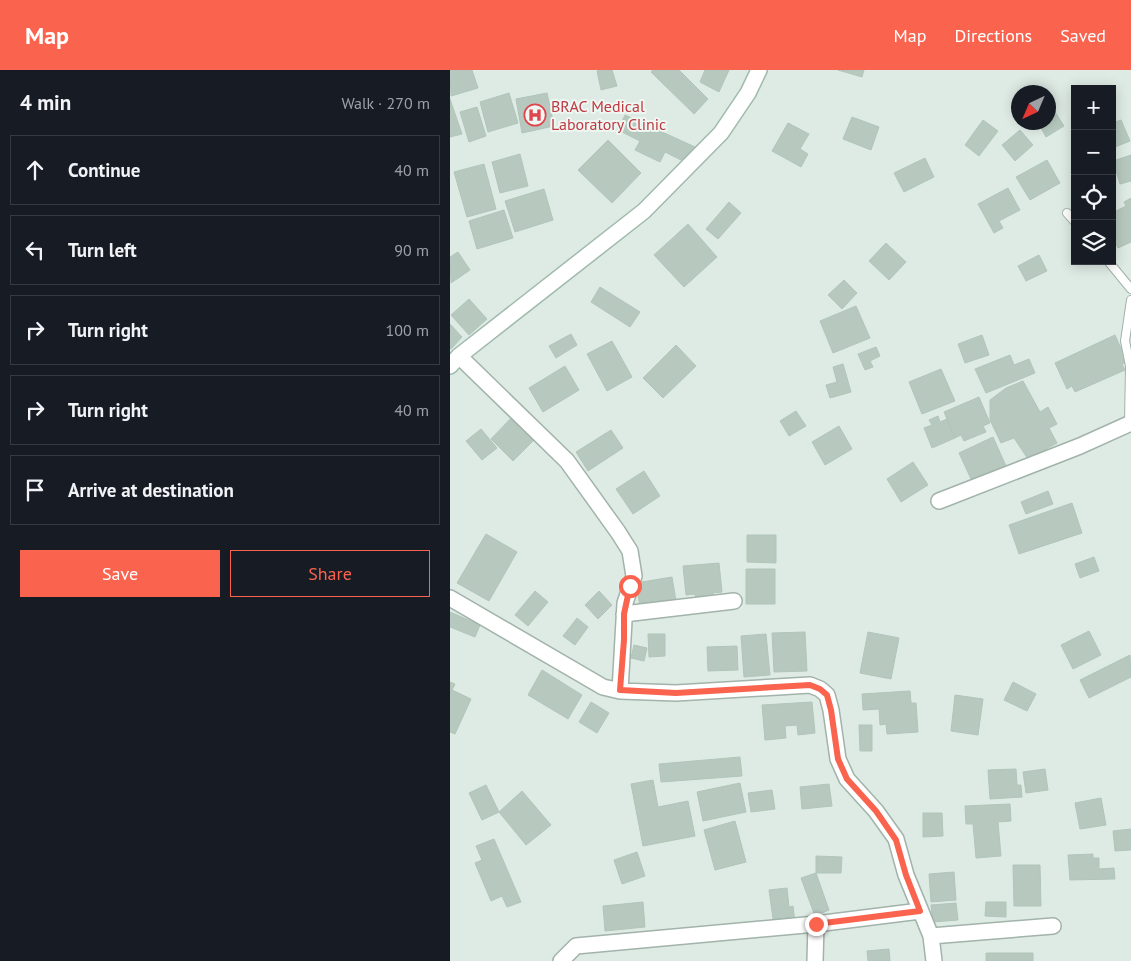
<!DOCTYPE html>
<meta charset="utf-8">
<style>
body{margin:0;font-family:"PT Sans",sans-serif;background:#20242c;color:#f1f3f6}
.controls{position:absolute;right:15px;top:15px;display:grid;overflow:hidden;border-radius:0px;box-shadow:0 2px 12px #0003}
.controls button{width:45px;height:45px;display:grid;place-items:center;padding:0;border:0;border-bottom:1px solid #363941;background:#171b24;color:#f1f3f6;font:25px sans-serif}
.compass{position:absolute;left:561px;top:15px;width:45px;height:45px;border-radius:50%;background:#171b24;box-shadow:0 2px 12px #0003;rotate:224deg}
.stop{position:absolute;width:15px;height:15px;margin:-11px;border:4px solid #fa634e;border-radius:50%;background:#fff}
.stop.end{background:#fa634e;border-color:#fff;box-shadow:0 1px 5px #0008}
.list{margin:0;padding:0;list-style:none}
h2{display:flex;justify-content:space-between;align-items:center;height:65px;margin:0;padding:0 20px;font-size:21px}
h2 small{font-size:16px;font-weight:400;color:#9ea1a6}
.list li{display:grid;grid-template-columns:32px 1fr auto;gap:15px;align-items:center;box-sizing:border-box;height:70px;margin:0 10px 10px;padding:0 10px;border:1px solid #363941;border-radius:0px}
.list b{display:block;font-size:19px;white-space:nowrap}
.list em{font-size:16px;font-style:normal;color:#9ea1a6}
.actions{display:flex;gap:10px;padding:15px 20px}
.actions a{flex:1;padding:11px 0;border:1px solid #fa634e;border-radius:0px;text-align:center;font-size:18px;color:#fa634e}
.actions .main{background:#fa634e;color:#fff}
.icon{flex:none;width:28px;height:28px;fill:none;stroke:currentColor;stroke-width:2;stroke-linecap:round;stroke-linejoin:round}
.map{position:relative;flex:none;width:681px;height:891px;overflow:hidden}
header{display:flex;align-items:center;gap:30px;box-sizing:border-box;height:70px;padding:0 25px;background:#fa634e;color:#fff}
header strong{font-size:24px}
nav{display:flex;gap:28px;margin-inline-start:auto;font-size:18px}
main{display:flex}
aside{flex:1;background:#171b24}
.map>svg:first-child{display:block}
.building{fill:#b7c9bf;stroke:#b1c5ba}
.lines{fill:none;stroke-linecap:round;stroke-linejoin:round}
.lane-casing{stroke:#a1b3aa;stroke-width:10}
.street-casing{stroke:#a1b3aa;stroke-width:18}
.secondary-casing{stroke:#9fbaad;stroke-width:18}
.lane{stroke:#fff;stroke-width:8}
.street{stroke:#fff;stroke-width:15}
.secondary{stroke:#fff;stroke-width:15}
.route{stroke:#fa634e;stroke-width:6}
.labels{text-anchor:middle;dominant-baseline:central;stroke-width:4;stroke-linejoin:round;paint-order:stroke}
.health-label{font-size:16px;fill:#be3a42;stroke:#eff7f2;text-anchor:start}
</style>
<header>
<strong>Map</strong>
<nav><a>Map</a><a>Directions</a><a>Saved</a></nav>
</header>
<main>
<aside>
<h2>4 min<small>Walk · 270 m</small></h2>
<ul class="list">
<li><svg class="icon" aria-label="ahead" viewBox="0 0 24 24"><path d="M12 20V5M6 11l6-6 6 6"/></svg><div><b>Continue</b></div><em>40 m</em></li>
<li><svg class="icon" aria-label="left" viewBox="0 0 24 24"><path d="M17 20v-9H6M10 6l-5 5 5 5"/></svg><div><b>Turn left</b></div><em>90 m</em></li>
<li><svg class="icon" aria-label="right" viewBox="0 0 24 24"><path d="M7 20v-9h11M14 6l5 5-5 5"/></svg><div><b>Turn right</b></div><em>100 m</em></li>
<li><svg class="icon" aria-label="right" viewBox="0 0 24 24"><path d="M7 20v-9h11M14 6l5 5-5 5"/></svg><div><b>Turn right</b></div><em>40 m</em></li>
<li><svg class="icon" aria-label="arrive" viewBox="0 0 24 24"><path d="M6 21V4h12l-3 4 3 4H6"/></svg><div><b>Arrive at destination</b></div></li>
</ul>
<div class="actions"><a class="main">Save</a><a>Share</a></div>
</aside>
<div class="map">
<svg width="681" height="891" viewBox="0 0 681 891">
<rect width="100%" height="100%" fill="#deebe4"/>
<path class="building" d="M0 0H22L28 18 1 26Z
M152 0H162L167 16 151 20 147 1Z
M203 0H229L258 29 244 44 201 2Z
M255 0H279L269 22 250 12Z
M388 0H414L412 7Z
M59 23 68 53 38 62 30 32Z
M97 23 104 56 72 63 66 29Z
M0 29 12 64 0 67Z
M600 34 614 56 596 67 588 52H598V35Z
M27 37 36 66 19 72 10 42Z
M175 45 245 77 237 93 215 82 210 92 185 80 190 71 168 60Z
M402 47 429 57 421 80 393 69Z
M533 50 548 61 529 86 515 75Z
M671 50 680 71 665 77 662 70V53Z
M338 53 359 64 350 79 358 84 351 97 322 81Z
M570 60 583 75 565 91 552 75Z
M158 70 191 103 162 133 128 100Z
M70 84 78 116 50 123 42 92Z
M681 85V111L670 114 663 91Z
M475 88 484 107 454 122 444 103Z
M597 90 610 113 580 130 566 107Z
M34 94 46 139 17 147 4 102Z
M558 118 570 140 549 151 553 158 544 163 528 134Z
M94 119 103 150 65 162 55 131Z
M681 128V172L668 178 662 166V143L676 136 674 132Z
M279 132 291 143 268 169 256 159Z
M54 140 63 168 27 179 19 151Z
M238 154 267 187 234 217 204 185Z
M436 173 456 192 439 210 419 191Z
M8 182 20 200 1 213 0 187Z
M589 185 597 201 576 211 568 196Z
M394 210 407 223 392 239 378 225Z
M150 217 190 242 180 257 141 232Z
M19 229 37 249 19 265 1 245Z
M406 236 420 268 383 283 370 251Z
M0 254 12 267 1 279 0 278Z
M121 264 127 275 106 288 99 276Z
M532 265 539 285 515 293 508 274Z
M665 265 677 292 672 294 675 300 625 322 622 316 617 319 605 293Z
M162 271 182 307 157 321 137 284Z
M226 275 246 296 213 328 193 308Z
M426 277 430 286 420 291 423 297 415 300 408 284Z
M560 285 564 295 579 289 585 303 536 323 525 299Z
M393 294 401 322 380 328 376 315 387 312 383 297Z
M115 296 129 320 93 342 79 318Z
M491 299 505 331 472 344 459 312Z
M573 311 590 342 598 337 607 354 599 358 607 373 578 389 564 368 551 373 540 350V330L556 318Z
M529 327 540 353 533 356 536 362 514 371 511 365 505 368 494 342Z
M346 341 356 356 339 366 330 351Z
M65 344 88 366 63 391 41 369Z
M488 346 490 352 497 349 505 368 482 378 474 358 482 355 479 350Z
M389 356 402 379 375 395 362 372Z
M31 359 47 378 32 390 16 371Z
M161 360 173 378 138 401 126 382Z
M543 367 556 396 522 411 509 383Z
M463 392 478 415 451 432 437 409Z
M194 401 210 426 183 444 166 419Z
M598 421 603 434 576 444 571 432Z
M622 433 632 463 569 484 559 455Z
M36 464 67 482 39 531 7 513Z
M297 465H326V493L297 492Z
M644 487 649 501 630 508 625 494Z
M269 493 272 522 263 523V527L246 529 245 524 236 525 233 496Z
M296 499H325V534H296Z
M222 507 226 531 190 537 186 513Z
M85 521 98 532 78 556 65 545Z
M149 521 162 535 148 549 135 535Z
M0 542 30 555 25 567 0 557Z
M127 548 138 557 125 575 113 566Z
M639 561 651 585 623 599 611 575Z
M355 562 357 601 324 602 322 563Z
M418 562 449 568 441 609 410 603Z
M198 564H215V586L199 587Z
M316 564 320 605 294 607 291 566Z
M184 575 197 578 194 591 181 588Z
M287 576 288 600 258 601 257 577Z
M680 585 681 607 639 628 630 610Z
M92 600 132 625 118 649 78 625Z
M0 612 5 614 2 620 21 629 5 664 0 662Z
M563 612 586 624 577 641 554 630Z
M460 621 461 633H466L468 662 437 664 436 654 430 655 429 639 413 640 412 624Z
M505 625 533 629 528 665 501 661Z
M141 632 159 643 147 663 129 652Z
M362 632 365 663 348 665 347 655 335 656 336 668 315 670 312 635Z
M409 655H422V681H410Z
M290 687 292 706 211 712 209 694Z
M566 699 567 715H571L572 727 540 729 538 700Z
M595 699 598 720 576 723 573 702Z
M203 710 208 737 238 731 245 766 193 776 181 714Z
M290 713 296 742 253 751 247 722Z
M379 714 382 736 352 739 350 717Z
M36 715 49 742 32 750 19 723Z
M322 720 325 739 301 742 298 723Z
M72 721 101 755 76 775 49 742Z
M651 728 656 755 630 759 625 733Z
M560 734 561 751 548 752 551 786 526 788 523 754H516L515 736Z
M473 743H492L493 766 473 767Z
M285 751 296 792 265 800 254 760Z
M681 759V780L665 781 663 761Z
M44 769 71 832 57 837 52 826 41 831 25 793 32 790 26 776Z
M187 782 195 806 172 814 164 790Z
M643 784V788H649V799L664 798 665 809 620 810 618 785Z
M366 786 392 787 391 803H366Z
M563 795H590L591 836H564Z
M504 802 506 830 481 832 479 804Z
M366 803 379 840 365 846 351 808Z
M337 818 339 837 343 836 345 853 324 856 319 820Z
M193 832 195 857 155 861 153 836Z
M536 832H556V847L535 846Z
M506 833 508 850 483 852 481 835Z
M439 879 440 891H418L417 881Z
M536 883H583V891H536Z"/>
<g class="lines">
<g class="lane-casing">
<path id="lane" d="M617 143 625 152
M658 191 681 219
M679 354 680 296 675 271 681 230"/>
</g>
<g class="street-casing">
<path id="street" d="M9 286 117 391 168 462 180 481 184 506 175 533 170 621
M489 431 630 376 681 353
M0 528 153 617 170 621 226 623 360 615 370 619 377 625 381 640 388 689 397 709 426 741 446 769 456 805 481 866 484 891
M174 544 284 531
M481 866 603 856
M111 891 126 876 366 854 470 841
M365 891 366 854"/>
</g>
<g class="secondary-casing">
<path id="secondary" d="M0 296 9 286 194 141 271 63 298 23 309 0"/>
</g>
<use href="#lane" class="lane"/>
<use href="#street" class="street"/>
<use href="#secondary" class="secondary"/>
</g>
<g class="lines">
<path class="route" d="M180 516 174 544V570L170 620 226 623 360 615 370 619 377 625 381 640 388 689 397 709 426 741 446 770 456 805 470 841 366 854"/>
</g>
<defs>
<g id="hospital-ring" transform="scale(1.125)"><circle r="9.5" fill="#eff7f2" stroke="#e0444e" stroke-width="1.5"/><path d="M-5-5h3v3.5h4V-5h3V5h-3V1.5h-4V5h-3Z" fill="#e0444e"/></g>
</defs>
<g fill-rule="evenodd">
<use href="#hospital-ring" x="85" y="45"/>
</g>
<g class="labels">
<g class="health-label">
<text x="101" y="36">BRAC Medical<tspan x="101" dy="18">Laboratory Clinic</tspan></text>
</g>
</g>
</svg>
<div class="controls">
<button>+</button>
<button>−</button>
<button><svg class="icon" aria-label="locate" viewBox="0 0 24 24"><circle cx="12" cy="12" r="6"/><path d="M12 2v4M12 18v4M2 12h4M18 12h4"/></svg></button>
<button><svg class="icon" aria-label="layers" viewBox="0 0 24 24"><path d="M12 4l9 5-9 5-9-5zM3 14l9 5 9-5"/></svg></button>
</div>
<svg class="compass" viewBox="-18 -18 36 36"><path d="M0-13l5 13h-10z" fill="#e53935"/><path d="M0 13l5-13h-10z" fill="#9ea1a6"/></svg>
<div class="stop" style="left:180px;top:516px"></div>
<div class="stop end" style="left:366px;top:854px"></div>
</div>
</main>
